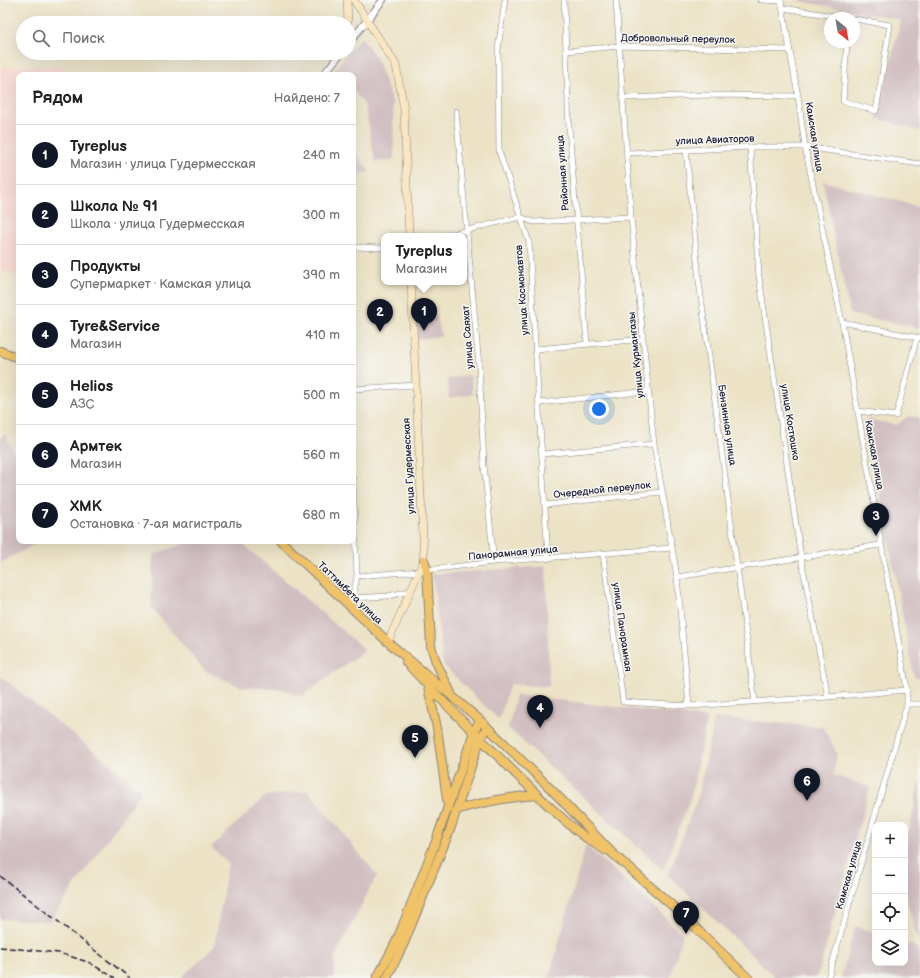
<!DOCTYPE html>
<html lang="ru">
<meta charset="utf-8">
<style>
body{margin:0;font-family:"Balsamiq Sans",sans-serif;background:#f2f2f2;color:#222}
.controls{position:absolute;right:12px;bottom:12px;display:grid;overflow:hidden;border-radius:8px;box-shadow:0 4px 16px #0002}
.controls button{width:36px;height:36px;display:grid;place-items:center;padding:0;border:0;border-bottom:1px solid #e0e0e0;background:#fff;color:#222;font:20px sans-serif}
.compass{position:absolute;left:824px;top:12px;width:36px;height:36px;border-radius:50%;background:#fff;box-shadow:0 4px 16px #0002;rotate:149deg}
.you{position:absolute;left:599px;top:409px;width:14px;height:14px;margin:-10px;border:3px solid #fff;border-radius:50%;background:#1a73e8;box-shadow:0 0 0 6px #1a73e833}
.badge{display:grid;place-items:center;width:26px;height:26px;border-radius:50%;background:#111827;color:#fff;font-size:13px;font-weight:700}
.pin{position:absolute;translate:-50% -33px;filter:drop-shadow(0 1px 2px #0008)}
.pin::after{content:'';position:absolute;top:21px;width:14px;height:12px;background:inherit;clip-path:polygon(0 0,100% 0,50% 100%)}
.popup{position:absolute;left:381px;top:233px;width:86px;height:52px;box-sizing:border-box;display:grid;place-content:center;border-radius:8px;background:#fff;filter:drop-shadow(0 1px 3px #0005);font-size:13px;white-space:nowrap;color:#767676}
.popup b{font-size:15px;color:#222}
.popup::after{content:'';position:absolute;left:50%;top:100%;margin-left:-8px;border:8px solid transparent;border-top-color:#fff}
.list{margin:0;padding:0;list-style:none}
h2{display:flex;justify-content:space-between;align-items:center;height:52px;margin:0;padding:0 16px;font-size:17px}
h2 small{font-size:13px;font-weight:400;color:#767676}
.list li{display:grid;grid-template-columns:26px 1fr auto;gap:12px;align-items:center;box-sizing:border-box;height:60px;padding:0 16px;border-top:1px solid #e0e0e0}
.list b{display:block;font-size:15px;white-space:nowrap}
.list p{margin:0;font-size:13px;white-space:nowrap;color:#767676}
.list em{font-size:13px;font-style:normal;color:#767676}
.icon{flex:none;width:22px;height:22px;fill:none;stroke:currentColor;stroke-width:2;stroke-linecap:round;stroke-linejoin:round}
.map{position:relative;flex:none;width:920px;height:978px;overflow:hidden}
.search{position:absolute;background:#fff;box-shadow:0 4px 16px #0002;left:16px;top:16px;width:340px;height:44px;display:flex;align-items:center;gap:10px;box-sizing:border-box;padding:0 14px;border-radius:22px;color:#767676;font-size:15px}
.panel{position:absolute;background:#fff;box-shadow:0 4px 16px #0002;left:16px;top:72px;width:340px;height:472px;border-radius:8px}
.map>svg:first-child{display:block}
.built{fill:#f7d1c9}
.industrial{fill:#d2bfc1}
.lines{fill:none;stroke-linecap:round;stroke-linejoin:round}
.minor-casing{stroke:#878280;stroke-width:6}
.tertiary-casing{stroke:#878280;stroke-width:8}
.secondary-casing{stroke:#878280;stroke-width:8}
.primary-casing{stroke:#878280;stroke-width:10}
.minor{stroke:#fff;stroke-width:5}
.tertiary{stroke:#fff;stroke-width:6}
.secondary{stroke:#f9e7c3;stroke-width:7}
.primary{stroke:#f0c369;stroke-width:8}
.rail{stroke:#22223b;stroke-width:1.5;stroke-dasharray:6 3;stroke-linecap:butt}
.labels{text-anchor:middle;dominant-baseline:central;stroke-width:3;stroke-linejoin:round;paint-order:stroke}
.street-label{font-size:10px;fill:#22223b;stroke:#f6f6f2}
</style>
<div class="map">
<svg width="920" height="978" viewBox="0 0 920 978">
<rect width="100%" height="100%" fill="#f6f6f2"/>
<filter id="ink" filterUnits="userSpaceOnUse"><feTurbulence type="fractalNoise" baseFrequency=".025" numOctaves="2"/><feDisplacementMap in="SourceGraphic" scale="8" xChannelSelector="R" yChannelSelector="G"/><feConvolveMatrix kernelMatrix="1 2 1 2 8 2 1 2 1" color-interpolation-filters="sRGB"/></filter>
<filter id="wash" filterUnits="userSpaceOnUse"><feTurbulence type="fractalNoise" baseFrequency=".012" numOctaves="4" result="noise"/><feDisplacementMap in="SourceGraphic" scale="16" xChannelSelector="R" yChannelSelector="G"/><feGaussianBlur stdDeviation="0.9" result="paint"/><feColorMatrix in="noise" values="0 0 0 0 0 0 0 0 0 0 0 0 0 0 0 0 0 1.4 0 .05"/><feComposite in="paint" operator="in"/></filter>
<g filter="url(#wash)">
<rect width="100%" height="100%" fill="#ece3c6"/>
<path class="built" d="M64 66V75H19V278L0 267V67Z"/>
<path class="industrial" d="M794 0H920V131L876 118 901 20Z
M361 37 376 58 393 104 394 159 375 162 365 106 353 90V75H331Z
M353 149 370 172 353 174Z
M823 181 920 207V328L850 314Z
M437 316 441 336 416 339 415 320Z
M470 375 473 394 449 398 447 379Z
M908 416 920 417V678L914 677 866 419 897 425Z
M5 434 19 464V541H41L0 563V437Z
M191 541H239L365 650 301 697 283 689 241 687 205 671 151 607 153 555Z
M546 566 549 687 510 684 499 720 443 665 432 574Z
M0 676 142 790 50 921 0 919Z
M516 695 707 718 691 796 663 870 508 728Z
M715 718 823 727 837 753 833 775 870 787 819 971 815 978H776L668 875 697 799Z
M920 780V942L915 933 905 892V849Z
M308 791 377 875 335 957 334 978H181L214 947 228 863 211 847 266 796Z
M586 845 683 934 670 978H549Z
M855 926 875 933V963H905V943L915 946 920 955V978H841Z"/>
</g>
<g filter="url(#ink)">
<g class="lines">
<g class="minor-casing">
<path id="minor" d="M505 0 498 49 499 151 529 242 548 559
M564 0 569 128 587 343
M616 0 631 217 643 339 654 444 677 577 689 706
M761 0 781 1
M781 0 798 96 805 147 842 322 907 690V704L828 978
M783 8 847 18
M847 42 843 101 876 111 890 25 854 19
M566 51 620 46 790 50
M623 98 709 95 798 96
M456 111 479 366 484 465 494 562
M750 147 759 276 801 558 828 697
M686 150 699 281 755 702
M627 153 750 147H805L920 164
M444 236 520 217 534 222 631 217
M353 247 384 248
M842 322 919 338
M536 349 643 339
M353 389 415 385
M539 403 649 391
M858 411 896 416 917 337
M542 454 654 444
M545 505 661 492
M603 554 623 702 689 706 828 697 907 690
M357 576 419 571 494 562 672 548
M677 577 880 545
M353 598 388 596 410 591
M351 609 357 576 353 479
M907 704H920"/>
</g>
<g class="tertiary-casing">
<path id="tertiary" d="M349 43 383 0
M323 75 341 53"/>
</g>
<g class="secondary-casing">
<path id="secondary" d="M347 0 348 23
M354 0 396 65 404 109 409 236
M388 642 424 560 411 282"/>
</g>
<g class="primary-casing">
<path id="primary" d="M0 351 19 358
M281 541 388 642 480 720 551 789 612 853 676 909 748 978
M424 560 427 570 431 646 436 662 451 693
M406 662C442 702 481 739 519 777 546 803 572 831 605 850
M428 687 437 728 448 806
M456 810C485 801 507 797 538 795
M377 978 397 940 436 841 474 732 480 720
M387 978 404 943 450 830 480 739 487 727"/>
</g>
<use href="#minor" class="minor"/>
<use href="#tertiary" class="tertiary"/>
<use href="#secondary" class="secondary"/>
<use href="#primary" class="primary"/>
<path class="rail" d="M0 876 130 978
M0 947 59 953 88 962 115 978"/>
</g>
</g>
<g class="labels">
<g class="street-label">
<text transform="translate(678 39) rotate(1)">Добровольный переулок</text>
<text transform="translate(814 137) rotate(81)">Камская улица</text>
<text transform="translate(715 140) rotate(-2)">улица Авиаторов</text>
<text transform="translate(563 173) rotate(-94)">Районная улица</text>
<text transform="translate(522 290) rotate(-94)">улица Космонавтов</text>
<text transform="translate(468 337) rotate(-94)">улица Саяхат</text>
<text transform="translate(636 355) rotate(-96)">улица Курмангазы</text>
<text transform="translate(790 422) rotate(81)">улица Костюшко</text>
<text transform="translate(727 425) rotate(82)">Бензинная улица</text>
<text transform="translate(874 455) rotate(80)">Камская улица</text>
<text transform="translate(409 466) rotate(-93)">улица Гудермесская</text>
<text transform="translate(602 490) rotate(-6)">Очередной переулок</text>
<text transform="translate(513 553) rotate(-5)">Панорамная улица</text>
<text transform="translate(350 593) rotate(44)">Таттимбета улица</text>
<text transform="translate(622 627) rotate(82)">улица Панорамная</text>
<text transform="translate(849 875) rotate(-74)">Камская улица</text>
</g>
</g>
</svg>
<div class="controls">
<button>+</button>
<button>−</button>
<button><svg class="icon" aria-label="locate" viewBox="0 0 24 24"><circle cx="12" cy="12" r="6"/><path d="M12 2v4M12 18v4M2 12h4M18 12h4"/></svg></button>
<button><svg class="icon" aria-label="layers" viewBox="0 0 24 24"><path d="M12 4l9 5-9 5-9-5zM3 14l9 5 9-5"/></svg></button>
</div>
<svg class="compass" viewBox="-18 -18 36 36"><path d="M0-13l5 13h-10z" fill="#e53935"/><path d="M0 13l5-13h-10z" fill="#767676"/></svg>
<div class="you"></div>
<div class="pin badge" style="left:424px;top:331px">1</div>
<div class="popup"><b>Tyreplus</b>Магазин</div>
<div class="pin badge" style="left:380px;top:332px">2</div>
<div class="pin badge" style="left:876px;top:536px">3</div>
<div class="pin badge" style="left:540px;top:728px">4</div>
<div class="pin badge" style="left:415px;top:758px">5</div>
<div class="pin badge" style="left:807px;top:801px">6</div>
<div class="pin badge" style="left:686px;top:934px">7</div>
<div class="search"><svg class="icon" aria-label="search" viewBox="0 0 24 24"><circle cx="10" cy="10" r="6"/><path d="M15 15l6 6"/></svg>Поиск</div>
<section class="panel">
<h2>Рядом<small>Найдено: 7</small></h2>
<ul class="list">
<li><span class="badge">1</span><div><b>Tyreplus</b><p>Магазин · улица Гудермесская</p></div><em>240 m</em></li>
<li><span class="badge">2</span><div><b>Школа № 91</b><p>Школа · улица Гудермесская</p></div><em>300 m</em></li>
<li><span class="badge">3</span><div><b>Продукты</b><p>Супермаркет · Камская улица</p></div><em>390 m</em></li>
<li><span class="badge">4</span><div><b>Tyre&amp;Service</b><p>Магазин</p></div><em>410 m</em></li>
<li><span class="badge">5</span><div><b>Helios</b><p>АЗС</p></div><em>500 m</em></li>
<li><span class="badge">6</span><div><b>Армтек</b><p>Магазин</p></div><em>560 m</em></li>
<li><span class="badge">7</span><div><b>ХМК</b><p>Остановка · 7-ая магистраль</p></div><em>680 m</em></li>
</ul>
</section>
</div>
